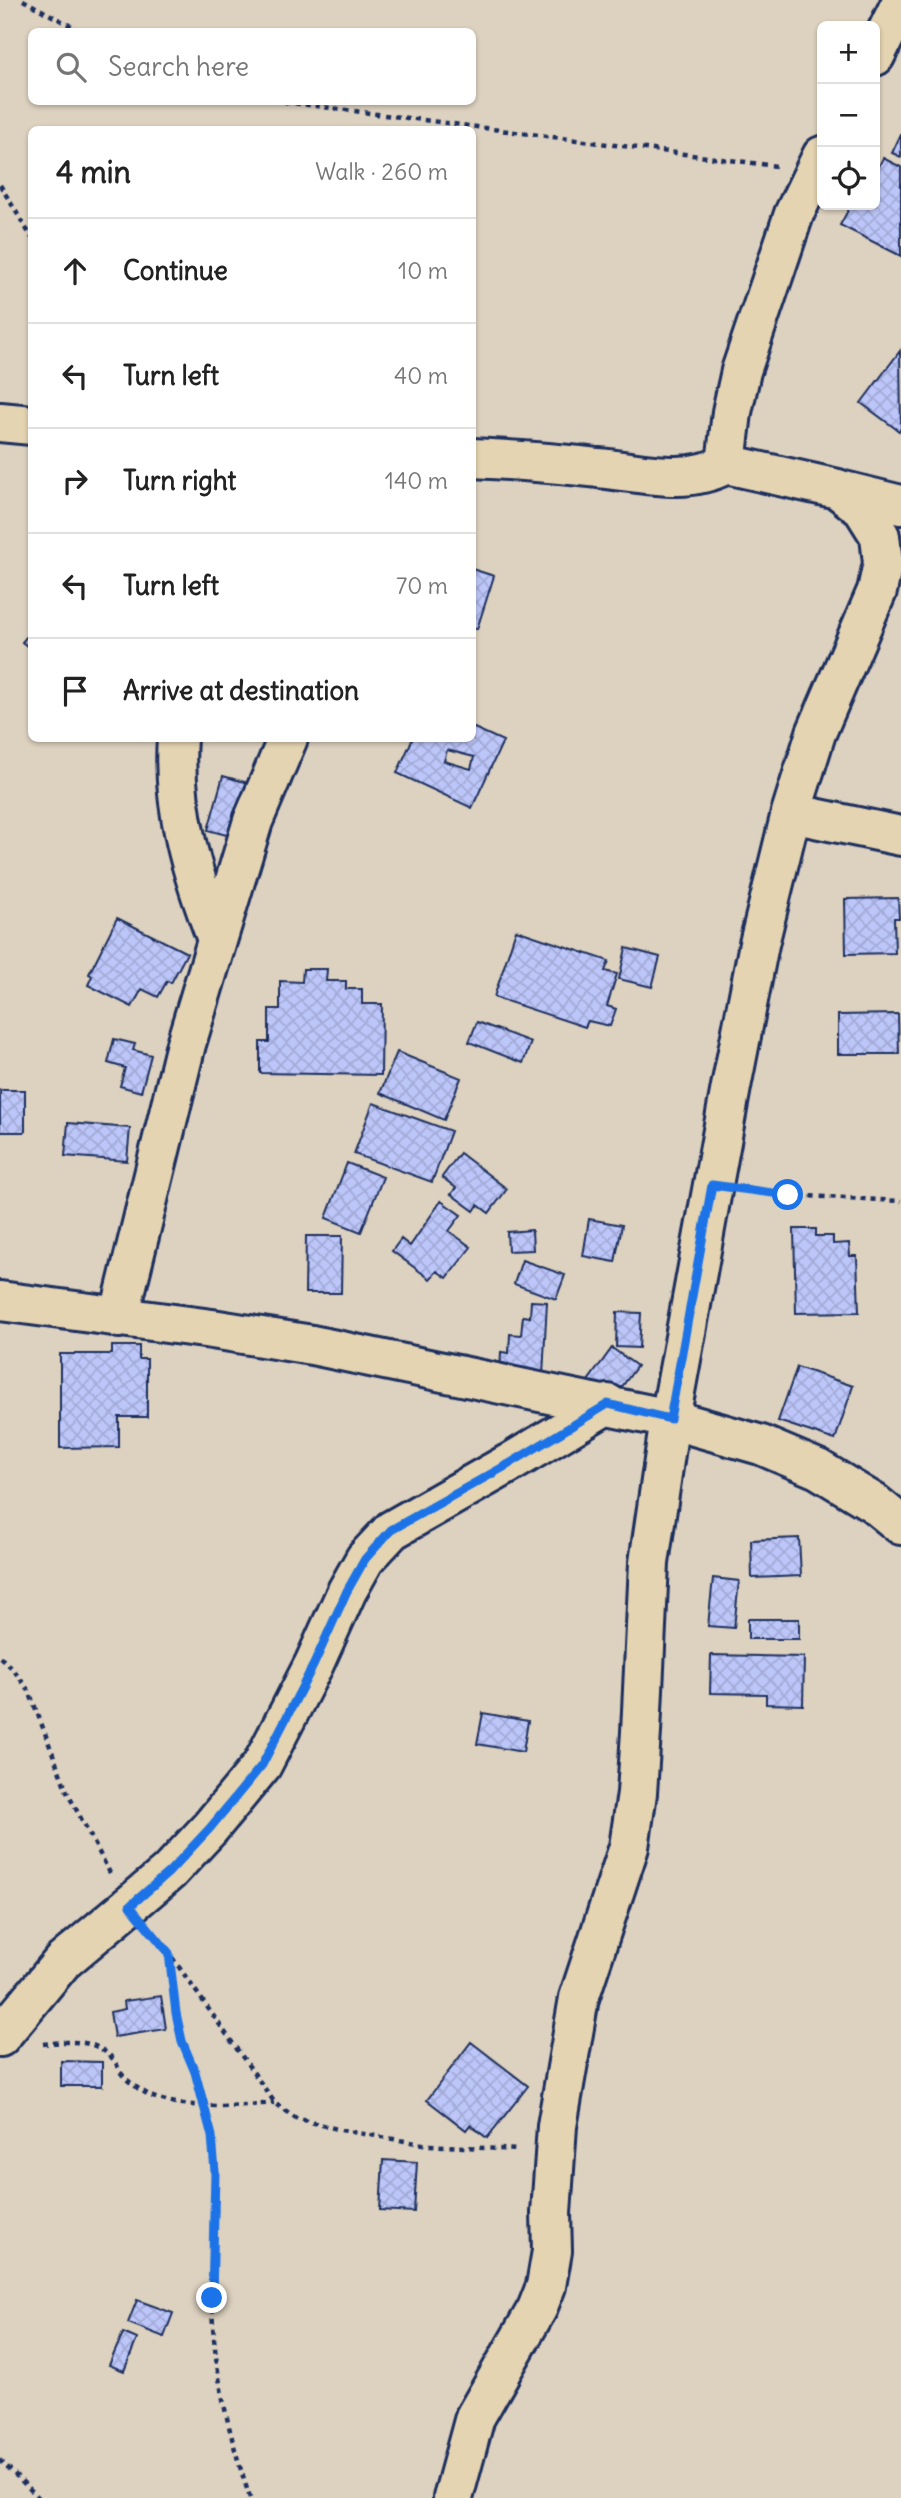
<!DOCTYPE html>
<meta charset="utf-8">
<style>
body{margin:0;font-family:Delius,sans-serif;background:#f2f2f2;color:#222}
.controls{position:absolute;right:21px;top:21px;display:grid;overflow:hidden;border-radius:10px;box-shadow:0 2px 5px #0004}
.controls button{width:63px;height:63px;display:grid;place-items:center;padding:0;border:0;border-bottom:2px solid #e0e0e0;background:#fff;color:#222;font:35px sans-serif}
.stop{position:absolute;width:21px;height:21px;margin:-16px;border:5px solid #1a73e8;border-radius:50%;background:#fff}
.stop.end{background:#1a73e8;border-color:#fff;box-shadow:0 2px 7px #0008}
.list{margin:0;padding:0;list-style:none}
h2{display:flex;justify-content:space-between;align-items:center;height:91px;margin:0;padding:0 28px;font-size:30px}
h2 small{font-size:23px;font-weight:400;color:#767676}
.list li{display:grid;grid-template-columns:46px 1fr auto;gap:21px;align-items:center;box-sizing:border-box;height:105px;padding:0 28px;border-top:2px solid #e0e0e0}
.list b{display:block;font-size:26px;white-space:nowrap}
.list em{font-size:23px;font-style:normal;color:#767676}
.icon{flex:none;width:38px;height:38px;fill:none;stroke:currentColor;stroke-width:2;stroke-linecap:round;stroke-linejoin:round}
.map{position:relative;flex:none;width:901px;height:2498px;overflow:hidden}
.search{position:absolute;background:#fff;box-shadow:0 2px 5px #0004;left:28px;top:28px;width:448px;height:77px;display:flex;align-items:center;gap:18px;box-sizing:border-box;padding:0 24px;border-radius:10px;color:#767676;font-size:26px}
.panel{position:absolute;background:#fff;box-shadow:0 2px 5px #0004;left:28px;top:126px;width:448px;height:616px;border-radius:10px}
.map>svg:first-child{display:block}
.building{fill:url(#building-cross-hatch);stroke:#1b2f5e;stroke-width:2;fill-rule:evenodd}
.lines{fill:none;stroke-linecap:round;stroke-linejoin:round}
.minor-casing{stroke:#1b2f5e;stroke-width:44}
.path{stroke:#1b2f5e;stroke-width:4.5;stroke-dasharray:5 5;stroke-linecap:butt}
.minor{stroke:#e5d4b1;stroke-width:38}
.route{stroke:#1a73e8;stroke-width:9}
</style>
<div class="map">
<svg width="901" height="2498" viewBox="0 0 901 2498">
<defs>
<pattern id="building-cross-hatch" width="8" height="8" patternUnits="userSpaceOnUse" patternTransform="scale(1.75)"><rect width="8" height="8" fill="#bdc6f8"/><path d="M0 0l8 8M0 8l8-8" fill="none" stroke="#a2aad7"/></pattern>
</defs>
<rect width="100%" height="100%" fill="#ddd1bf"/>
<filter id="ink" filterUnits="userSpaceOnUse"><feTurbulence type="fractalNoise" baseFrequency=".0143" numOctaves="2"/><feDisplacementMap in="SourceGraphic" scale="14" xChannelSelector="R" yChannelSelector="G"/><feConvolveMatrix kernelMatrix="1 2 1 2 8 2 1 2 1" color-interpolation-filters="sRGB"/></filter>
<g filter="url(#ink)">
<path class="building" d="M901 134V157L892 153Z
M883 158 901 167V256L840 225 851 205H875V174Z
M900 351 901 428 899 431 861 403Z
M472 569 494 576 477 629 472 628Z
M32 630V650L22 642Z
M472 727 503 741 472 808 397 773 413 738H472ZM447 750 474 757 471 769 444 761Z
M223 776 248 783 234 837 208 830Z
M898 898 899 918H894L895 953 846 954 845 899Z
M117 918 187 953 171 983 167 981 158 997 142 989 132 1007 88 985 92 976 89 974Z
M516 930 609 961 605 971 617 974 607 1006 616 1009 610 1026 588 1021 585 1027 494 997Z
M626 948 660 957 652 987 619 979Z
M303 969H327L326 981H346V989H362V1004H382L381 1075 260 1073V1042H269V1009H280V981L302 982Z
M898 1014 899 1054H838V1015Z
M477 1022 531 1042 523 1063 469 1042Z
M114 1039 135 1044 133 1050 151 1055 141 1092 120 1086 125 1068 108 1063Z
M397 1052 461 1078 444 1120 380 1093Z
M0 1090H25V1132H0Z
M373 1103 451 1131 432 1182 354 1154Z
M68 1123 130 1128 127 1161 65 1156Z
M460 1153 507 1189 489 1213 478 1205 474 1211 451 1194 456 1188 442 1177Z
M347 1163 383 1177 361 1232 326 1218Z
M441 1201 461 1215 449 1231 471 1247 447 1278 437 1271 430 1279 392 1251 401 1239 410 1246Z
M589 1219 622 1225 615 1262 583 1256Z
M794 1229H816V1236H833V1244L849 1243 850 1256H857L859 1312 796 1313Z
M532 1230 533 1250 508 1251 507 1232Z
M306 1236H342L341 1293H305Z
M522 1260 565 1275 556 1299 514 1284Z
M531 1301 547 1302 543 1375 500 1373 501 1352 509 1353 510 1334 521 1335 523 1316 530 1317Z
M617 1312 641 1313 639 1348 616 1347Z
M112 1346H139V1359H147V1417H119V1447L60 1448V1354H112Z
M612 1348 637 1366 613 1399 588 1381Z
M797 1367 853 1386 835 1440 778 1421Z
M799 1538 801 1576 752 1578 751 1540Z
M713 1578 739 1581 734 1628 708 1626Z
M748 1619H799V1639H748Z
M711 1655 804 1657 803 1705 766 1704V1694L710 1693Z
M483 1713 528 1721 523 1752 477 1744Z
M161 1996 166 2029 114 2037 110 2012 125 2009 124 2001Z
M471 2042 528 2086 487 2138 470 2125 466 2130 427 2100Z
M61 2061 102 2062V2086H61Z
M383 2160 417 2162 414 2212 380 2210Z
M137 2300 173 2313 164 2337 128 2323Z
M123 2333 137 2339 124 2371 109 2365Z"/>
<g class="lines">
<g class="minor-casing">
<path id="minor" d="M875 56 901 3
M0 422 32 425
M472 458C514 460 556 463 598 468 641 472 686 486 726 464L732 412 741 371 794 214 822 156
M840 490 901 505
M177 738C172 808 192 875 217 939
M791 813 901 836
M0 1301 212 1329 312 1345 670 1419 761 1445 818 1469 874 1503 901 1525
M119 1318 186 1044 253 821 288 738
M0 2037 62 1962 169 1872 210 1828 262 1765 314 1664 347 1591 365 1559 392 1530 510 1463 608 1404
M453 2498 475 2417 537 2309 546 2286 552 2251 551 2213 557 2126 579 1998 629 1847 637 1793 641 1732 649 1563 670 1419 731 1087 759 944 791 813 816 733 877 591 883 563 880 536 863 509 838 489 726 464"/>
</g>
<path class="path" d="M23 0 82 32
M285 102 776 166
M0 185 32 238
M751 1190 788 1195 901 1201
M0 1657 13 1669 29 1691 68 1794 110 1873
M154 1934 169 1953 275 2103 296 2118 341 2130 428 2145 519 2150
M169 1954C172 1982 174 2011 181 2038 185 2050 191 2061 195 2073 202 2093 208 2114 212 2135 220 2187 212 2242 212 2295 212 2364 228 2433 250 2498
M43 2044C68 2041 95 2038 113 2059 117 2063 118 2069 121 2073 129 2083 140 2090 151 2096 182 2110 240 2106 274 2103
M0 2460 39 2498"/>
<use href="#minor" class="minor"/>
</g>
</g>
<g class="lines" filter="url(#ink)">
<path class="route" d="M212 2298 215 2172 212 2136 195 2072 182 2041 176 2013 169 1953 130 1906 169 1872 210 1828 262 1765 314 1664 347 1591 365 1559 391 1530 509 1464 608 1404 670 1419 712 1185 788 1195"/>
</g>
</svg>
<div class="controls">
<button>+</button>
<button>−</button>
<button><svg class="icon" aria-label="locate" viewBox="0 0 24 24"><circle cx="12" cy="12" r="6"/><path d="M12 2v4M12 18v4M2 12h4M18 12h4"/></svg></button>
</div>
<div class="stop" style="left:788px;top:1195px"></div>
<div class="stop end" style="left:212px;top:2298px"></div>
<div class="search"><svg class="icon" aria-label="search" viewBox="0 0 24 24"><circle cx="10" cy="10" r="6"/><path d="M15 15l6 6"/></svg>Search here</div>
<section class="panel">
<h2>4 min<small>Walk · 260 m</small></h2>
<ul class="list">
<li><svg class="icon" aria-label="ahead" viewBox="0 0 24 24"><path d="M12 20V5M6 11l6-6 6 6"/></svg><div><b>Continue</b></div><em>10 m</em></li>
<li><svg class="icon" aria-label="left" viewBox="0 0 24 24"><path d="M17 20v-9H6M10 6l-5 5 5 5"/></svg><div><b>Turn left</b></div><em>40 m</em></li>
<li><svg class="icon" aria-label="right" viewBox="0 0 24 24"><path d="M7 20v-9h11M14 6l5 5-5 5"/></svg><div><b>Turn right</b></div><em>140 m</em></li>
<li><svg class="icon" aria-label="left" viewBox="0 0 24 24"><path d="M17 20v-9H6M10 6l-5 5 5 5"/></svg><div><b>Turn left</b></div><em>70 m</em></li>
<li><svg class="icon" aria-label="arrive" viewBox="0 0 24 24"><path d="M6 21V4h12l-3 4 3 4H6"/></svg><div><b>Arrive at destination</b></div></li>
</ul>
</section>
</div>
